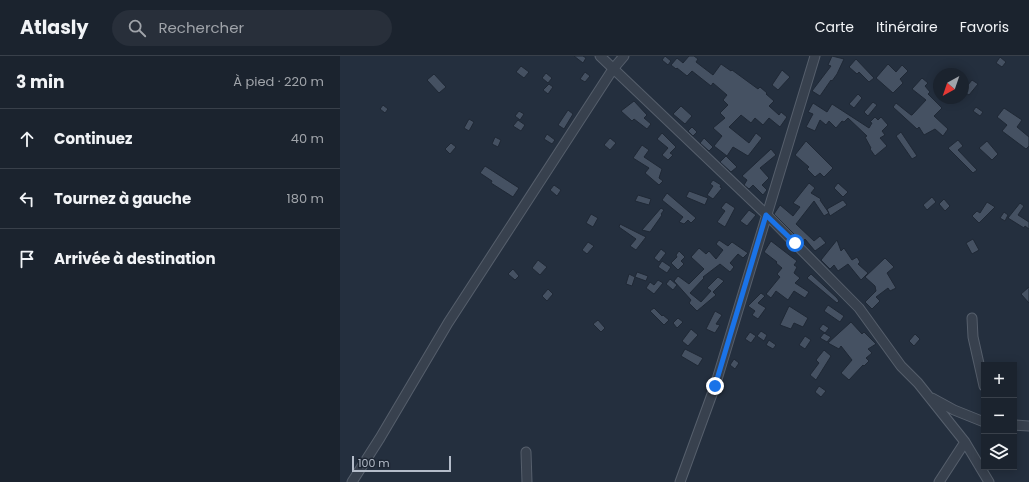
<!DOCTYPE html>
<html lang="fr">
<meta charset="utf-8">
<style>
body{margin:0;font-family:Poppins,sans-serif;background:#282f3a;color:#f1f3f6}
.controls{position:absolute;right:12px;bottom:12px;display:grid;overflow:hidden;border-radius:0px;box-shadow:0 2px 10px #0003}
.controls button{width:36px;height:36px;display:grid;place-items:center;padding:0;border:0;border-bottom:1px solid #39404a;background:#1b232e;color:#f1f3f6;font:20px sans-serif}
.compass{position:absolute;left:593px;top:12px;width:36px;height:36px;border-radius:50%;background:#1b232e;box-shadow:0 2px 10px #0003;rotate:220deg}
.scale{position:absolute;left:12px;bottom:10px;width:99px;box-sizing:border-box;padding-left:4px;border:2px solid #b4bcc9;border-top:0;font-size:11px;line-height:14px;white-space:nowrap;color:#b4bcc9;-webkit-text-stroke:3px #1d2633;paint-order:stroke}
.stop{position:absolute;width:12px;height:12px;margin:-9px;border:3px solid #1a73e8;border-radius:50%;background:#fff}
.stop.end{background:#1a73e8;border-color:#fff;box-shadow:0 1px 4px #0008}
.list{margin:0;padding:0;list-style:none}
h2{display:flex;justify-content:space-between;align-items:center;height:52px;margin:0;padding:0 16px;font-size:17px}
h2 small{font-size:13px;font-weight:400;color:#a0a4aa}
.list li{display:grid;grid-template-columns:26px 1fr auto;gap:12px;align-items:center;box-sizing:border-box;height:60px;padding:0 16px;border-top:1px solid #39404a}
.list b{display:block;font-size:15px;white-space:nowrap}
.list em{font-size:13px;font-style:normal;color:#a0a4aa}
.icon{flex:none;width:22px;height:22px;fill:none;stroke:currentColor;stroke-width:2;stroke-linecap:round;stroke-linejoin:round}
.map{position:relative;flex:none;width:689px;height:426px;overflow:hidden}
header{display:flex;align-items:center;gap:24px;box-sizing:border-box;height:56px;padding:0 20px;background:#1b232e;border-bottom:1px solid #39404a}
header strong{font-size:19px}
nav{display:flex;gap:22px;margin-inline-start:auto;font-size:14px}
.search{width:280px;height:36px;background:#282f3a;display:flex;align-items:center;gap:10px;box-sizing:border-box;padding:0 14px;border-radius:22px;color:#a0a4aa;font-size:15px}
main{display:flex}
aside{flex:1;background:#1b232e}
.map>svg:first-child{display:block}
.building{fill:#455162;stroke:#1f2835}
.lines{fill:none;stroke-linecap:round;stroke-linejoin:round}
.minor-casing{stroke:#565f6c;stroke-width:11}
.minor{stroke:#38414e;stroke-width:9}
.route{stroke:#1a73e8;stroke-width:5}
</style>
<header>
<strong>Atlasly</strong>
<div class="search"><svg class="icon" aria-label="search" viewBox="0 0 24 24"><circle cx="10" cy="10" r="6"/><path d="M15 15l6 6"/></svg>Rechercher</div>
<nav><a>Carte</a><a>Itinéraire</a><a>Favoris</a></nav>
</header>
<main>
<aside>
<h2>3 min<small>À pied · 220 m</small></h2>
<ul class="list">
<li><svg class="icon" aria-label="ahead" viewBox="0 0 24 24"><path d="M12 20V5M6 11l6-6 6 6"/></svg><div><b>Continuez</b></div><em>40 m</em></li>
<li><svg class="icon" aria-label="left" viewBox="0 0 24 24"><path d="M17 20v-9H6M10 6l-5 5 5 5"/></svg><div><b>Tournez à gauche</b></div><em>180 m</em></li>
<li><svg class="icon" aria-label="arrive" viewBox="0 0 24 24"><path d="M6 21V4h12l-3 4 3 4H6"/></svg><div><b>Arrivée à destination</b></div></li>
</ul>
</aside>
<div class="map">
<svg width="689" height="426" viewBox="0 0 689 426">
<rect width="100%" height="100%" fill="#242f3e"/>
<path class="building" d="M234 0H243L246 2 243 7Z
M325 0 331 5 328 9 322 4Z
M349 0H354L358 3 356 6 373 19 381 8 391 15 392 14 418 33 420 31 427 37 426 38 434 45 429 50 439 59 441 56 447 61 440 71 429 62 423 69 415 62 411 67 401 59 389 71 409 87 416 77 422 82 408 100 393 91 387 100 374 90 382 80 373 72 385 62 380 57 388 49 383 44 387 39 373 27 371 30 352 15 347 20 337 12 336 13 331 9 337 2 343 7Z
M492 0 504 3 497 18 492 25 491 24 480 40 472 35 491 10 488 9Z
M660 1 666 6 662 11 656 7Z
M516 3 534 22 529 26 519 16 517 18 509 11Z
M548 8 556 16 562 9 568 15 560 23 563 27 553 37 536 22Z
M181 10 189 16 184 22 176 16Z
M442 14 450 21 438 34 432 29Z
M245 16 250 20 245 26 240 23Z
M206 17 212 22 208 27 202 22Z
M94 18 106 31 99 37 87 24Z
M582 22 588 27 585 30 590 36 588 38 602 52 594 60 608 73 603 80 595 73 584 79 579 71 577 73 553 51 556 47 571 59H572L586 44 572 33Z
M632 24 638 28 629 39 623 35Z
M209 28 213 31 208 38 203 34Z
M518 38 522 42 514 52 509 48Z
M294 45 307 59 304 62 311 68 307 73 294 63 292 65 281 55Z
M533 46 537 49 528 60 524 56Z
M473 47 487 56 492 48 529 72 532 67 530 66 535 61 538 64 541 61 548 69 542 75 545 79 540 82 547 90 535 100 530 93 531 92 525 81 527 80 508 62 504 66 502 65 496 72 489 65 486 69 480 64 475 75 466 71 473 58 468 56Z
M43 49 48 53 45 57 40 53Z
M341 50 352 60 345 68 333 58Z
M636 51 643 56 640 60 633 55Z
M664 52 682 64 677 71 689 81V90L686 93 662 75 667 69 657 61Z
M228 54 233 58 224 73 218 69Z
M179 55 184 58 180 64 175 60Z
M129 63 134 66 129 75 124 72Z
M178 64 185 69 181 75 173 70Z
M352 71 357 76 353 80 348 75Z
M561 76 577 100 572 103 556 80Z
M322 77 336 91 330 97 333 99 328 104 322 99 328 92 317 83Z
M207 78 215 84 212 88 204 83Z
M155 81 161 84 158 91 152 88Z
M270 82 276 87 270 94 264 89Z
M364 82 373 91 369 95 360 87Z
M618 84 623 90 618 94 637 114 633 117 608 92Z
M466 85 493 112 484 121 480 117 475 121 467 113 469 111 455 99Z
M647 85 658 98 652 104 639 92Z
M111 87 116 91 110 98 105 93Z
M302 89 309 94 304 101 322 113 319 122 323 125 319 129 305 117 309 112 293 102Z
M431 93 436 99 420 112 429 122 422 129 427 134 423 139 413 129 409 133 404 129 407 124 402 120Z
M386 100 397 111 391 116 380 106Z
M145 110 179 132 173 141 151 127 152 125 140 117Z
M373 124 381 129 380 131 382 132 373 143 367 139 373 130 370 128Z
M469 127 475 132 471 137 481 143 480 144 489 157 484 160 474 145 456 168 474 185 480 180 486 187 475 195 465 183 462 186 434 158 440 149 453 160 460 151 453 147Z
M498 127 508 136 503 141 494 132Z
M214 129 221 134 217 140 210 134Z
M349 135 368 142 365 149 346 141Z
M327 137 356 162 351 167 348 164 344 168 339 166 343 161 322 144Z
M298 139 311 143 309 149 295 145Z
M592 141 596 146 587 154 583 149Z
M604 143 610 150 605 155 599 148Z
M503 144 507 149 490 160 487 153Z
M386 146 395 152 385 171 377 166 385 155 381 152Z
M647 146 655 151 639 167 632 160 637 155 640 157Z
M680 147 684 150 678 159 689 166V173L685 170 684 172 668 162Z
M321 152 324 154 321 158 322 159 310 176 302 174Z
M409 154 416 159 407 170 400 165Z
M664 156 668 159 665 165 660 162Z
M251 158 258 162 253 171 246 167Z
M280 168 306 181 296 194 290 190 296 183 279 171Z
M633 183 639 194 632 198 626 187Z
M379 184 388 190 392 186 408 197 403 202 398 198 390 207 394 211 390 216 380 208 363 221 364 222 350 237 361 246 371 235 367 232 378 221 384 225 373 236 376 239 357 255 349 247 351 244 334 225 338 220 349 228 364 213 351 201 359 192 366 198 369 195 376 203 383 194 376 188Z
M497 184 501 195 504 192 512 204 517 201 520 206 518 208 528 217 521 224 508 208 498 215 494 209 490 213 481 204Z
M431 185 457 205 454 209 457 211 454 217 460 222 455 227 469 236 465 242 454 235 448 244 436 235 431 242 426 238 440 221 437 218 442 212 436 207 437 206 424 196Z
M248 186 254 190 247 198 242 194Z
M321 193 326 197 319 206 314 202Z
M339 195 345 201 341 205 344 208 338 214 331 207 337 201 336 199Z
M545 202 554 211 547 217 556 232 550 235 548 232 536 241 540 245 532 253 525 246 536 235 535 230 525 221Z
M198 204 207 211 200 219 192 212Z
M322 205 331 211 327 217 318 211Z
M173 213 179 220 175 224 168 218Z
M297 216 308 220 306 225 295 221Z
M289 218 295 221 292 230 286 228Z
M471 218 497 242 499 245 497 247 467 222Z
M330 223 337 229 333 234 326 228Z
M318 224 323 227 314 238 306 232 310 226 314 229Z
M689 231V247L681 238Z
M208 233 213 238 207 245 202 240Z
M421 237 425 240 418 247 426 252 418 263 412 259 415 255 408 250Z
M488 249 504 260 500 266 484 255Z
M449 250 468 262 463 271 454 267 451 273 440 269Z
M314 252 322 260 323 259 329 264 324 269 310 255Z
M375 255 382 259 376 268 380 269 375 277 366 273Z
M338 262 343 266 337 272 333 267Z
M258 264 265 272 261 276 253 268Z
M511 266 522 278 524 276 536 288 528 293 532 297 526 302 529 305 524 310 523 309 509 324 501 317 512 304 501 290 499 293 488 287Z
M483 268 489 272 485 277 479 273Z
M351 273 358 279 348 290 342 285Z
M421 275 427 279 424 285 417 280Z
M410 276 416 280 411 287 405 283Z
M484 277 491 281 487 286 480 282Z
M575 278 580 283 574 290 569 285Z
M465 280 471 284 465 293 459 289Z
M429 284 436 289 433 293 426 289Z
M345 293 363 302 358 310 341 300Z
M484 294 491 300 476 324 470 319 479 307 476 304Z
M394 303 399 307 395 313 390 309Z
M479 330 486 335 481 341 475 336Z"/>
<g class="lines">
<g class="minor-casing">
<path id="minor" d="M260 0 427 159 519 252 561 310 578 327 625 386 649 426
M632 262 633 281 644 330
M592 342 614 354 644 366
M674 369 689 370
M186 396 187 426
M12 426 40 382 108 267 273 13 284 0
M340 426 375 330 475 0
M599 426 625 386"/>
</g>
<use href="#minor" class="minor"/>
</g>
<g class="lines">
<path class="route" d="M375 330 426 159 455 187"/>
</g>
</svg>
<div class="controls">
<button>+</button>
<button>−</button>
<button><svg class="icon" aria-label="layers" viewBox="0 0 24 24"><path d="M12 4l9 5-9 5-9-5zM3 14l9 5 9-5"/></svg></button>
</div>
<svg class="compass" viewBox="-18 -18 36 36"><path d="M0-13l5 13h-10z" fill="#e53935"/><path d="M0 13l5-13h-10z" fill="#a0a4aa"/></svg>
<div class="scale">100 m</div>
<div class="stop" style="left:455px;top:187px"></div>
<div class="stop end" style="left:375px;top:330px"></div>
</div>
</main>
